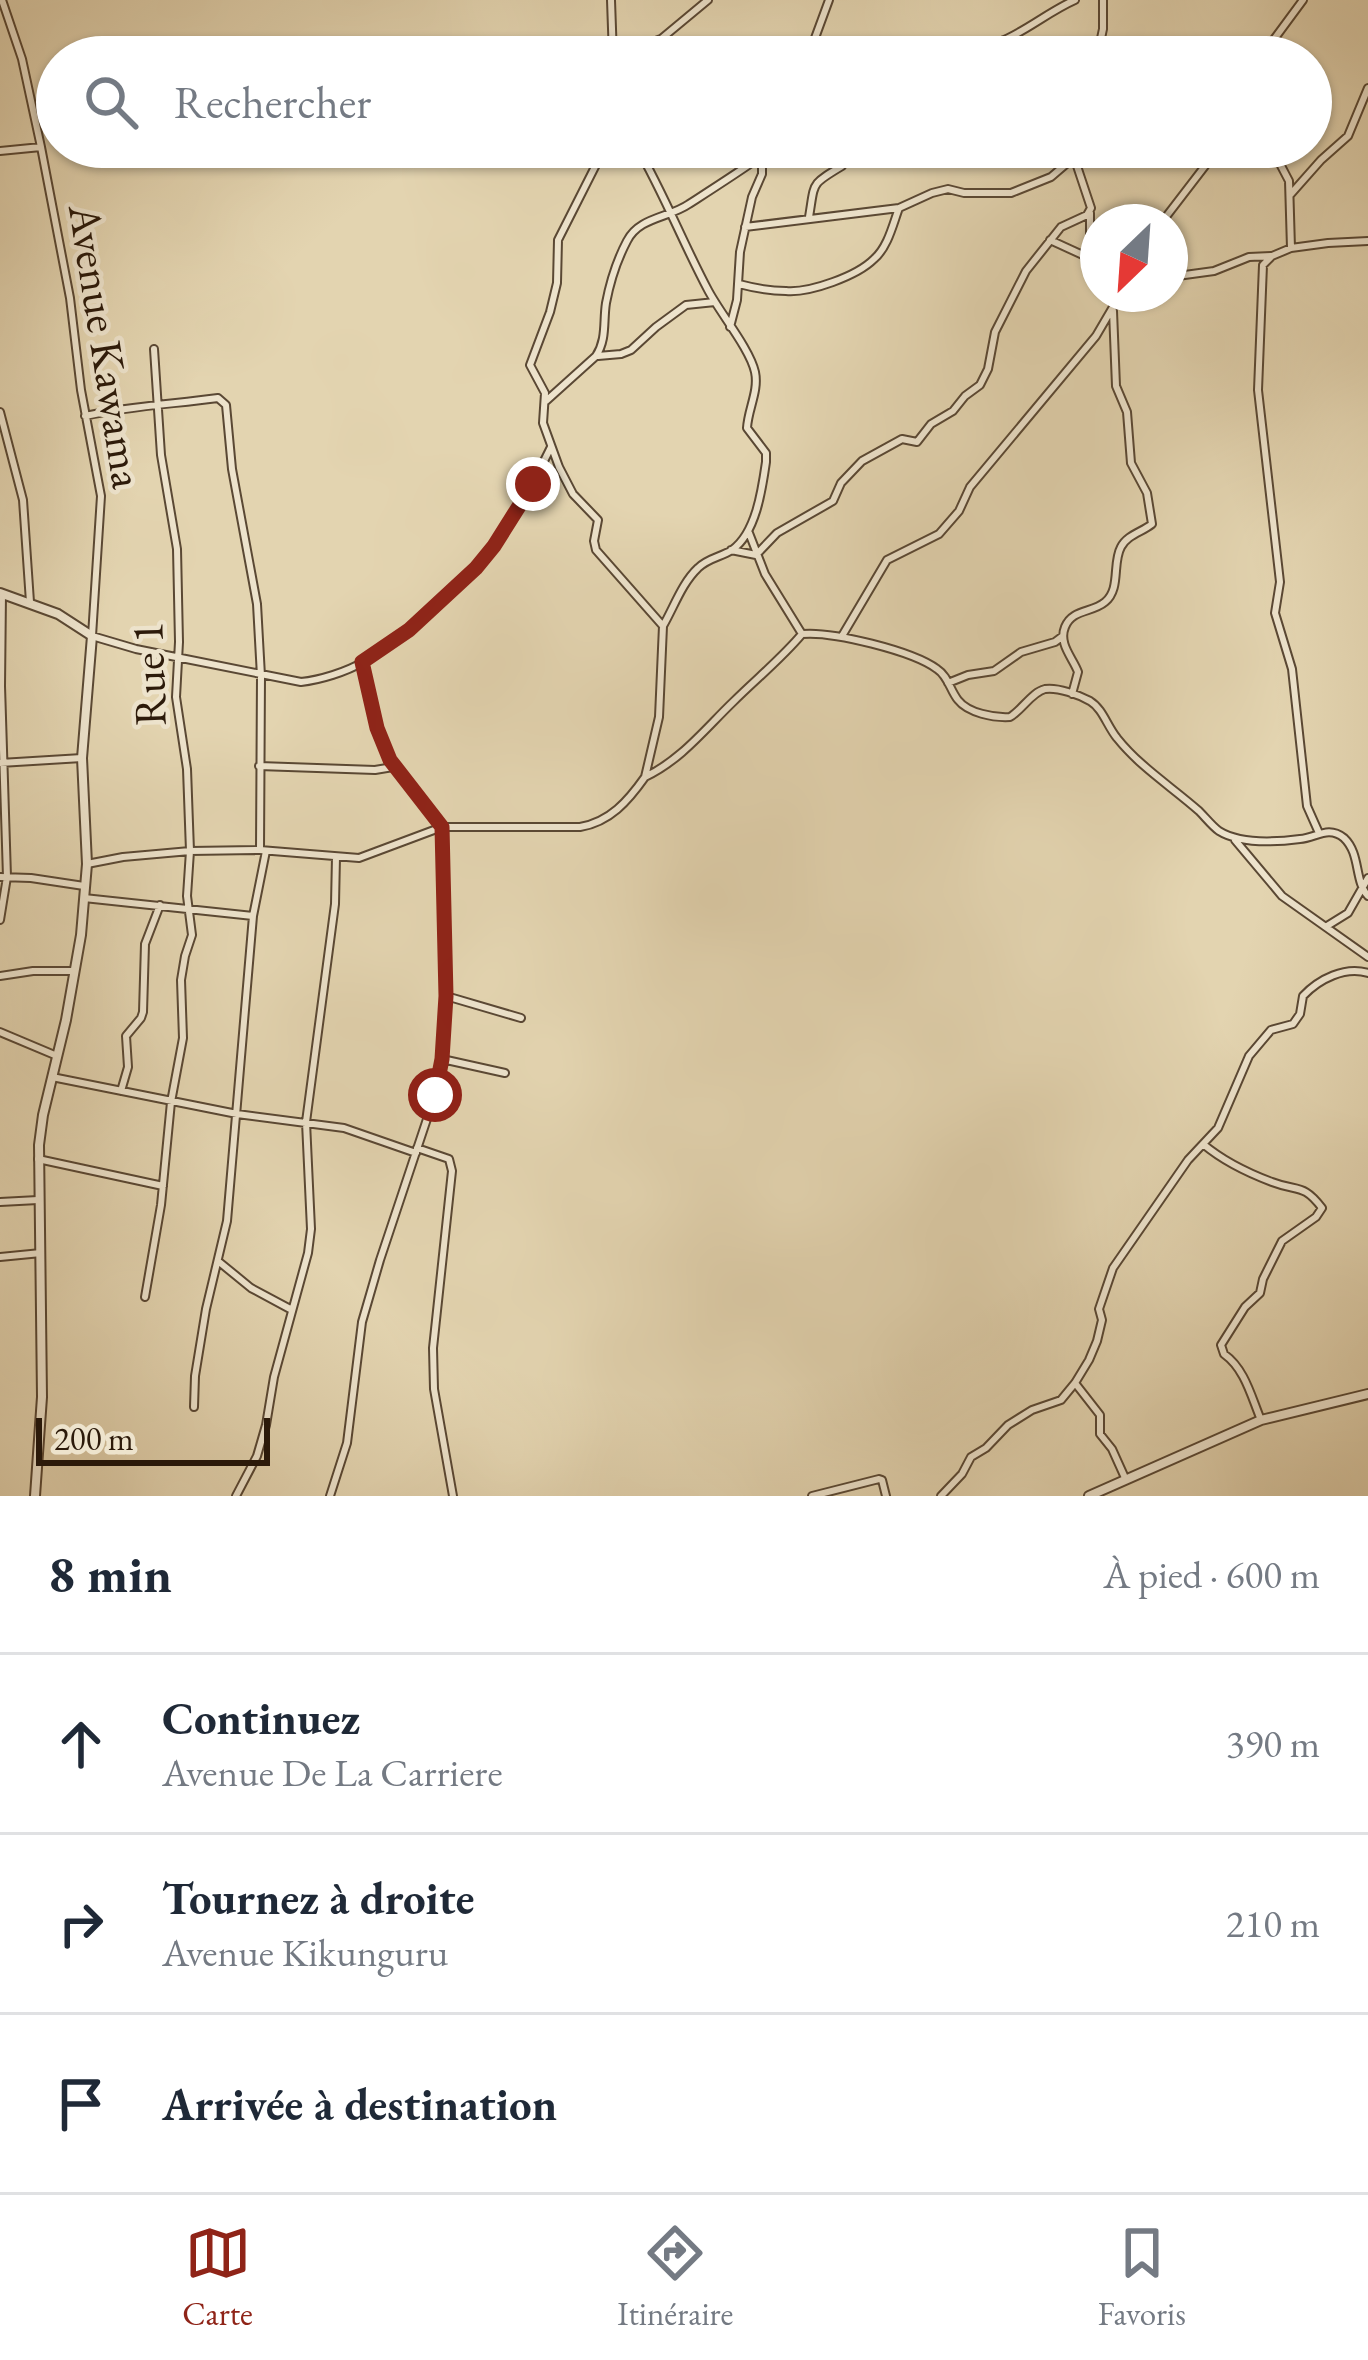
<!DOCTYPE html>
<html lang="fr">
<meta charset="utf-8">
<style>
body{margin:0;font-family:"EB Garamond",serif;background:#f6f6f7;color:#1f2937}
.compass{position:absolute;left:1080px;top:204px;width:108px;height:108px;border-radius:50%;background:#fff;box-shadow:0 3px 9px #0004;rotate:205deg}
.scale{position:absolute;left:36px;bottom:30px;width:234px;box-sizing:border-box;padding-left:12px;border:6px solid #2c1a0a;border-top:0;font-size:33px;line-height:42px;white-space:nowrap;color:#2c1a0a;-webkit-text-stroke:9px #ede3cc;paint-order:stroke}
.stop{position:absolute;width:36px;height:36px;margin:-27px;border:9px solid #8f2418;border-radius:50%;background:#fff}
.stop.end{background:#8f2418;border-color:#fff;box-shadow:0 3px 12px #0008}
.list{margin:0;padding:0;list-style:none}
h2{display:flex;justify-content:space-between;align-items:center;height:156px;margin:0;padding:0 48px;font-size:51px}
h2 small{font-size:39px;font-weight:400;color:#747a83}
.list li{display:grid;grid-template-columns:78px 1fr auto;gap:36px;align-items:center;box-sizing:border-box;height:180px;padding:0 48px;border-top:3px solid #e0e1e3}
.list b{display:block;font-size:45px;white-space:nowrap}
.list p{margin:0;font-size:39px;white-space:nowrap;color:#747a83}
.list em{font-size:39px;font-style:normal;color:#747a83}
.icon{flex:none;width:66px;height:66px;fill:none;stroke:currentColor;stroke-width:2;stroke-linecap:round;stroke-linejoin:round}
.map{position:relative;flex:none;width:1368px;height:1496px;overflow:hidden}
.search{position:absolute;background:#fff;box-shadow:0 3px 9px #0004;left:36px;right:36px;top:36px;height:132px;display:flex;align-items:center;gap:30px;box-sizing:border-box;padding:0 42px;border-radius:66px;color:#747a83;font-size:45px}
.sheet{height:696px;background:#fff}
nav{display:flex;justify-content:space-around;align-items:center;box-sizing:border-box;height:168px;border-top:3px solid #e0e1e3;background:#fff;font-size:33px;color:#747a83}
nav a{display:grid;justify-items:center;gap:6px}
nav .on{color:#8f2418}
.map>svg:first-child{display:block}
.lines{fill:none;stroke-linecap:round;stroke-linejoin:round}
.minor-casing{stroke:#5a4834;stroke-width:10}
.tertiary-casing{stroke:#5a4834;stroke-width:12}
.minor{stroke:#ede3cc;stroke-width:6}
.tertiary{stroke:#ede3cc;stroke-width:8}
.route{stroke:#8f2418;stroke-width:15}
.labels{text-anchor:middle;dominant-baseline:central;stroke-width:9;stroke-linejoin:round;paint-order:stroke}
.street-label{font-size:45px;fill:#2c1a0a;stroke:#ede3cc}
</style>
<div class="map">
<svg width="1368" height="1496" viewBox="0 0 1368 1496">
<rect width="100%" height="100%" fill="#e3d4b0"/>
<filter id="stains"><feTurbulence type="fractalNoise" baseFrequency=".00167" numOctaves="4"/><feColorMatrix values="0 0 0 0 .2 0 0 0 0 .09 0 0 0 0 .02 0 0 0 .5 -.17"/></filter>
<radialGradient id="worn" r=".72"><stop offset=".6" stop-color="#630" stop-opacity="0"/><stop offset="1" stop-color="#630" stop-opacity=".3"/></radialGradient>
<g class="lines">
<g class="minor-casing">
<path id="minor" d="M2 0 22 59 41 147 70 298 81 390 101 496 92 636 136 649 301 682C320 680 346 672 363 662 371 657 378 650 385 645 464 592 510 532 551 447
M611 0 613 57
M1272 42 1274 57
M636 57 645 45 661 39 708 0
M819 57 815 38 829 0
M966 57 974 46C984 43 994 45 1004 40 1029 29 1050 11 1075 0
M1097 57 1103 29V0
M1251 57 1272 42 1303 0
M637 147C664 194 683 243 708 290 720 313 750 349 755 372 759 391 748 409 747 428L766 453V462C762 490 756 533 732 550 721 557 708 558 698 568 682 583 674 607 663 626
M1279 147 1278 160 1289 181 1291 248 1272 256 1263 265 1258 390 1280 582 1275 613 1292 669 1307 806 1319 833
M0 151 41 147
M1290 195 1321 160 1348 136 1368 88
M1090 213V235L1098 249
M809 217C815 182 810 185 842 166L846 147
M1162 222 1205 166 1211 147
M745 227 899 208 932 193 948 189 964 193H1011L1051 177 1072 159
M1050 240 1098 262
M1291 248 1328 243 1368 241
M1170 277 1214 271 1249 257 1271 256
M739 284C754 288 771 291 786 291 810 293 857 276 874 259 888 247 893 224 899 208
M730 327 737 300 740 252 752 197 762 174V156
M598 356 621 354 631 350 656 327 686 305 715 302
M546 401 596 356C607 339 603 322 606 303 610 282 617 260 627 241 639 217 669 218 689 204 717 186 747 167 774 147
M0 412 23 500 30 602
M85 416C129 406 174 404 218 398L226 405 232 469 257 604 261 676 260 850
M749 533 765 574 802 634
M731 550 756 555 777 533 833 501 841 483 862 461 902 439 917 442 931 424 953 411 965 396 980 385 988 369 995 332 1026 271 1061 227 1087 215 1091 208 1075 160 1078 147
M842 636 887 560 939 534 959 511 970 487 1096 336 1113 307 1115 294
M948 683 968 675 994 671 1021 652 1055 642 1063 636
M1072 694 1078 672C1073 658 1058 644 1065 627 1072 609 1092 613 1105 602 1121 589 1112 563 1121 547 1127 535 1142 532 1152 524L1147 493 1131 463 1127 412 1116 386 1113 311
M0 763 82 758
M259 766 375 770 393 767
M645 777C681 760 705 729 733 702 756 679 781 659 802 634 832 631 913 651 937 669 948 676 950 690 958 700 968 713 994 718 1010 717 1022 710 1032 692 1045 689 1058 687 1079 695 1090 701 1103 709 1107 726 1117 738 1140 767 1172 787 1199 811 1206 818 1212 826 1219 831 1240 844 1277 842 1300 839 1316 838 1328 825 1344 838 1361 854 1354 881 1368 896
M1235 840 1282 896 1368 957
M87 864 123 857 190 851 260 850 359 858 442 827H580C610 822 628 801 645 777L659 717 663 626 596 550 594 541 598 520 573 494 559 467 543 423 545 393 530 365 550 312 557 283 558 240 605 147
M0 877 31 878 84 886
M84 898 253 916
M0 920 7 877 1 686 2 594
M1327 926 1348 913 1368 878
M0 976 33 971H74
M446 996 521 1018
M0 1032 57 1056
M442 1059 505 1073
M52 1077 237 1114 344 1128 416 1153
M121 1091 128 1067 126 1036 141 1018 143 1012 145 944 160 905
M1203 1144C1222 1160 1248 1173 1272 1182 1298 1192 1303 1183 1322 1208L1316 1217 1282 1241 1263 1279 1260 1293 1245 1307 1221 1345 1224 1354C1245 1369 1251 1396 1261 1420
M417 1148 449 1159 452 1171 433 1348 434 1389 453 1496
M38 1159 163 1186
M0 1202 38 1200
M0 1257 41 1253
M218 1261 251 1288 292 1310
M145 1297 161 1205 171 1102 183 1038 181 980 185 956 192 935 187 896 190 851 187 769 176 697 179 642 177 549 161 455 154 349
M1075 1383 1100 1415V1434L1112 1449 1126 1480
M194 1407 195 1376 206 1309 227 1221 253 916 266 851
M236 1496 257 1456 266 1425 274 1377 308 1253 311 1229 306 1122 335 904 336 857
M330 1496 347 1443 362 1322 380 1260 435 1095 442 1059 446 996 442 827 390 760 378 729 362 662
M812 1496 879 1479 882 1480 886 1496
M941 1496 962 1474 971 1457 986 1448 1008 1425 1032 1410 1061 1400 1075 1383 1089 1360 1097 1341 1102 1320 1099 1309 1113 1268 1188 1160 1218 1128 1249 1056 1271 1030 1293 1024 1300 1014 1303 996C1319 979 1345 966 1368 973"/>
</g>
<g class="tertiary-casing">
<path id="tertiary" d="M0 593 58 614 92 636 82 758 87 864 81 935 66 1020 43 1115 39 1145 42 1397 35 1496
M1089 1496 1261 1420 1368 1394"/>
</g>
<use href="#minor" class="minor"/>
<use href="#tertiary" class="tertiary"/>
</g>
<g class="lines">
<path class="route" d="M435 1095 442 1059 446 996 442 827 390 760 377 728 362 662 409 630 476 568 494 546 533 484"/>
</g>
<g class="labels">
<g class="street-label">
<text transform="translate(107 346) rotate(81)">Avenue Kawama</text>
<text transform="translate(148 674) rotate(-92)">Rue 1</text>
</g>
</g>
<rect width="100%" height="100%" filter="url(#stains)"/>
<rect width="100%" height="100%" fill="url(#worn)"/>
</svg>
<svg class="compass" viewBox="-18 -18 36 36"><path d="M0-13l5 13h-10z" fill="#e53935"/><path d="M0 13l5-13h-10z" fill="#747a83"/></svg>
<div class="scale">200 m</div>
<div class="stop" style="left:435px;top:1095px"></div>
<div class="stop end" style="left:533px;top:484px"></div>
<div class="search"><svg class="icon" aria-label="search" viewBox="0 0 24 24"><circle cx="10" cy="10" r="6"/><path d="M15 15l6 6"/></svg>Rechercher</div>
</div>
<section class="sheet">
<h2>8 min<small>À pied · 600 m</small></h2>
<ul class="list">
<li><svg class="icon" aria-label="ahead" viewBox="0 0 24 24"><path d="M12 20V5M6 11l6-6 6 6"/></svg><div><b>Continuez</b><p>Avenue De La Carriere</p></div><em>390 m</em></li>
<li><svg class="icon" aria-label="right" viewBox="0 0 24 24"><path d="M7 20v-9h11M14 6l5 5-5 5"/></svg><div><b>Tournez à droite</b><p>Avenue Kikunguru</p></div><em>210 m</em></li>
<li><svg class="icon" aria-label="arrive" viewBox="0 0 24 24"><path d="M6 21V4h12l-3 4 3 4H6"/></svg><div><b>Arrivée à destination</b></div></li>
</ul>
</section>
<nav>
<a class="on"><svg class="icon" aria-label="map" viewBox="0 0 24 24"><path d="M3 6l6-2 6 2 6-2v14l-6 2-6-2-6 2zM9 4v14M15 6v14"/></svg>Carte</a>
<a><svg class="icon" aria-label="directions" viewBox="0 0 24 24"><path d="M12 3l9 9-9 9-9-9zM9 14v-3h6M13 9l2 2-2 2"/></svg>Itinéraire</a>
<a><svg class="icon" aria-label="saved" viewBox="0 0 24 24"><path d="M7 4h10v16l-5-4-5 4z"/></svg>Favoris</a>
</nav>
